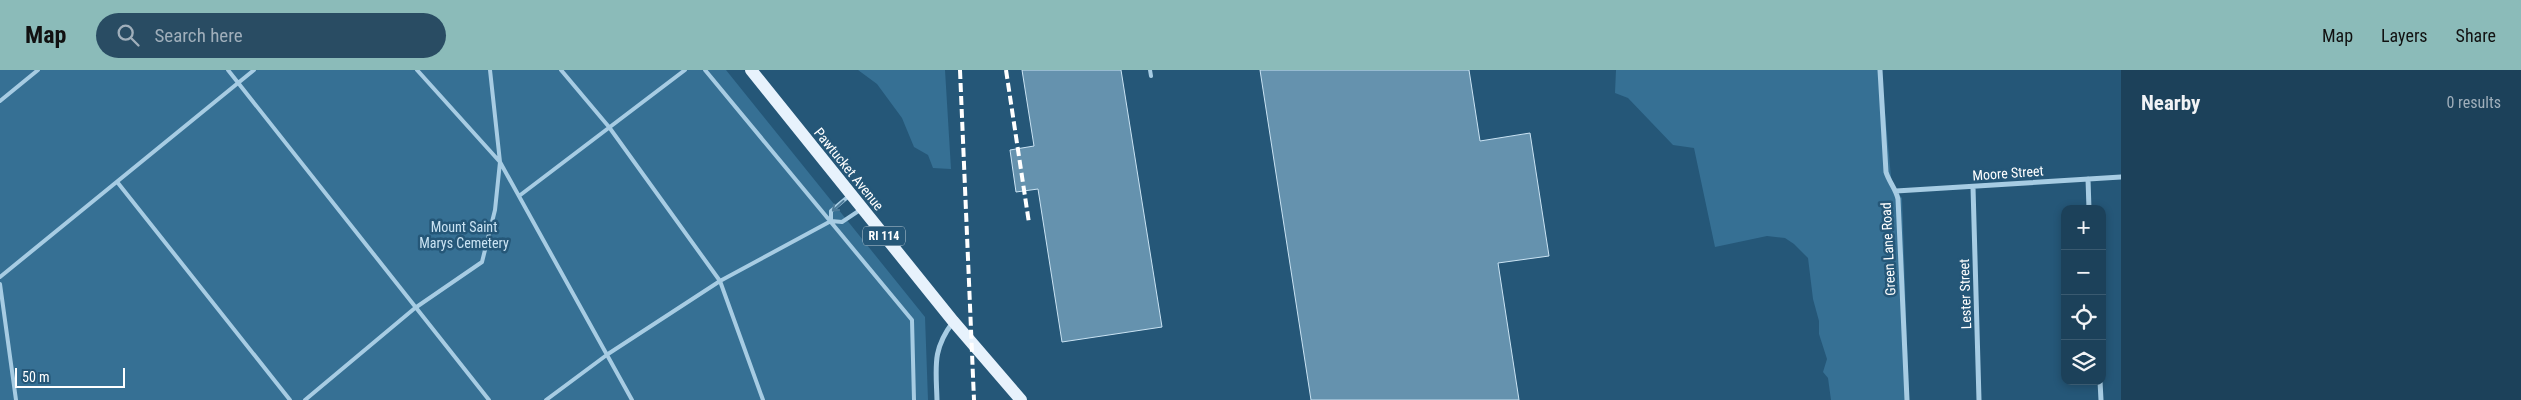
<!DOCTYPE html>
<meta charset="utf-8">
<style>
body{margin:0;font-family:"Roboto Condensed",sans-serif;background:#294c63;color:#f1f3f6}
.controls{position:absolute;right:15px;bottom:15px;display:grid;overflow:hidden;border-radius:10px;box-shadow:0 2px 8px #0003}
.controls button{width:45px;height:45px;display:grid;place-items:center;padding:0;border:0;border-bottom:1px solid #3a5a70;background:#1c415a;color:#f1f3f6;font:25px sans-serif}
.scale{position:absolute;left:15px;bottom:12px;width:110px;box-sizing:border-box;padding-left:5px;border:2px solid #fff;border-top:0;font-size:14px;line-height:18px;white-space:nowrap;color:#fff;-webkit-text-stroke:4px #255778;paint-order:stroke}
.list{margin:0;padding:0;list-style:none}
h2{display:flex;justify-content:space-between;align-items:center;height:65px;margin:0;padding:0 20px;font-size:21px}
h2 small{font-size:16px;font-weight:400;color:#a0afbb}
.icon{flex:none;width:28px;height:28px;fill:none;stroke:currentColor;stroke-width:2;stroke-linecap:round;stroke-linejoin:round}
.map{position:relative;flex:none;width:2121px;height:330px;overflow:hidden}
header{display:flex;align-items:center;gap:30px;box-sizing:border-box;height:70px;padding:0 25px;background:#8bbbb9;color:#111}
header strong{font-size:24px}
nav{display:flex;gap:28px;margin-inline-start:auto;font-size:18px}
.search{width:350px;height:45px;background:#294c63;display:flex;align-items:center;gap:12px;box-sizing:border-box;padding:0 18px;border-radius:28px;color:#a0afbb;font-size:19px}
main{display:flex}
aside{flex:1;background:#1c415a}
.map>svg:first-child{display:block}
.green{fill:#367094}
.building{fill:#6592ae;stroke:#cae3f3}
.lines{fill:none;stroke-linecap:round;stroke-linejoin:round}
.lane{stroke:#a7cce3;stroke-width:4}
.street{stroke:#a7cce3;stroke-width:5}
.primary{stroke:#e7f2fc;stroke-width:12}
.rail{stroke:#fff;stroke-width:4;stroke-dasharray:9 4;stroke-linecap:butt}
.oneway{stroke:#4c7a98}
.labels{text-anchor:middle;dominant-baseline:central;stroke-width:5;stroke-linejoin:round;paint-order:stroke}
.shield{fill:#255778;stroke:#becdd6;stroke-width:1}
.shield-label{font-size:12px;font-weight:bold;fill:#fff}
.street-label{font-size:14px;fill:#fff;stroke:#255778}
.park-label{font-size:14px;fill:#cae3f3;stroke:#255778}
</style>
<header>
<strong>Map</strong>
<div class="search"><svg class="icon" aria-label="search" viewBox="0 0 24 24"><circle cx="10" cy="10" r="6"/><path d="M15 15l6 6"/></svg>Search here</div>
<nav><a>Map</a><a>Layers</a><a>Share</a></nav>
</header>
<main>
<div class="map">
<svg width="2121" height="330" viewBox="0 0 2121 330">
<rect width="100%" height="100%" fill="#255778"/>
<path class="green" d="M0 0H726L925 247 928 330H0Z
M858 0H945L951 99 933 98 928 85 914 77 902 48 877 14Z
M1616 0H1881L1892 117 1902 128 1909 330H1831L1828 308 1823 302 1827 289 1819 264V251L1813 229 1808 188 1794 174 1785 168 1767 166 1715 177 1694 78 1673 75 1628 28 1615 23Z"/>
<path class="building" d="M1022 0H1121L1162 257 1062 272 1038 119 1016 122 1010 80 1034 76Z
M1260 0H1469L1480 71 1530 63 1549 186 1498 193 1519 330H1311Z"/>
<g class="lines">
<path class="lane" d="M228 0 489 330
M417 0 500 92 632 330
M561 0 609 57 720 211 763 330
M705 0 912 250 914 330
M1150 0 1151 6
M0 31 38 0
M118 113 290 330
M519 126 685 0
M831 151V141L850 125
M0 207 254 0
M0 214 16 330
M305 330 415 238 482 192 495 140 500 92 490 0
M546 330 608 284 720 211 831 151 842 152 860 140"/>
<path class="street" d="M1880 0 1886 102C1889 112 1896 119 1898 129L1907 330
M2088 109 2089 139
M1973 117 1979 330
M1896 121 2121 107
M2100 311 2101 330
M937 330C936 296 932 280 953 252"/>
<path class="primary" d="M751 0 953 251 1021 330"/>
<path class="rail" d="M960 0 974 330
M1006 0 1029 153"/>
</g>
<defs><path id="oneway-shaft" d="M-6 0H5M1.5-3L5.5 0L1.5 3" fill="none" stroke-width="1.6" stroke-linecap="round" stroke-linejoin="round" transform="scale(1.25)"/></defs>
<use class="oneway" href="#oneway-shaft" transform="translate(838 136) rotate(138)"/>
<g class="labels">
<rect class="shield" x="863" y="156.5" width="42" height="19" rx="4"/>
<g class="shield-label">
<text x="884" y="166">RI 114</text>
</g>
<g class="street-label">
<text transform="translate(849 99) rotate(51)">Pawtucket Avenue</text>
<text transform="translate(2008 103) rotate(-4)">Moore Street</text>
<text transform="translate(1888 179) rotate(-93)">Green Lane Road</text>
<text transform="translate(1965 224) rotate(-92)">Lester Street</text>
</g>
<g class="park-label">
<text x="464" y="157">Mount Saint<tspan x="464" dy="16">Marys Cemetery</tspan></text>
</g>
</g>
</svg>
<div class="controls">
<button>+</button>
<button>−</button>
<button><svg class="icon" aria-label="locate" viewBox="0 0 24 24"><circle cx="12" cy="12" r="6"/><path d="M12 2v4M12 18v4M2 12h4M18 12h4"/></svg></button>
<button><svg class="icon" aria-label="layers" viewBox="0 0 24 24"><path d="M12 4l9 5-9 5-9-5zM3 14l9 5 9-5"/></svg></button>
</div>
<div class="scale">50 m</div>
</div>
<aside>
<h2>Nearby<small>0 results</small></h2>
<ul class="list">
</ul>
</aside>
</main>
